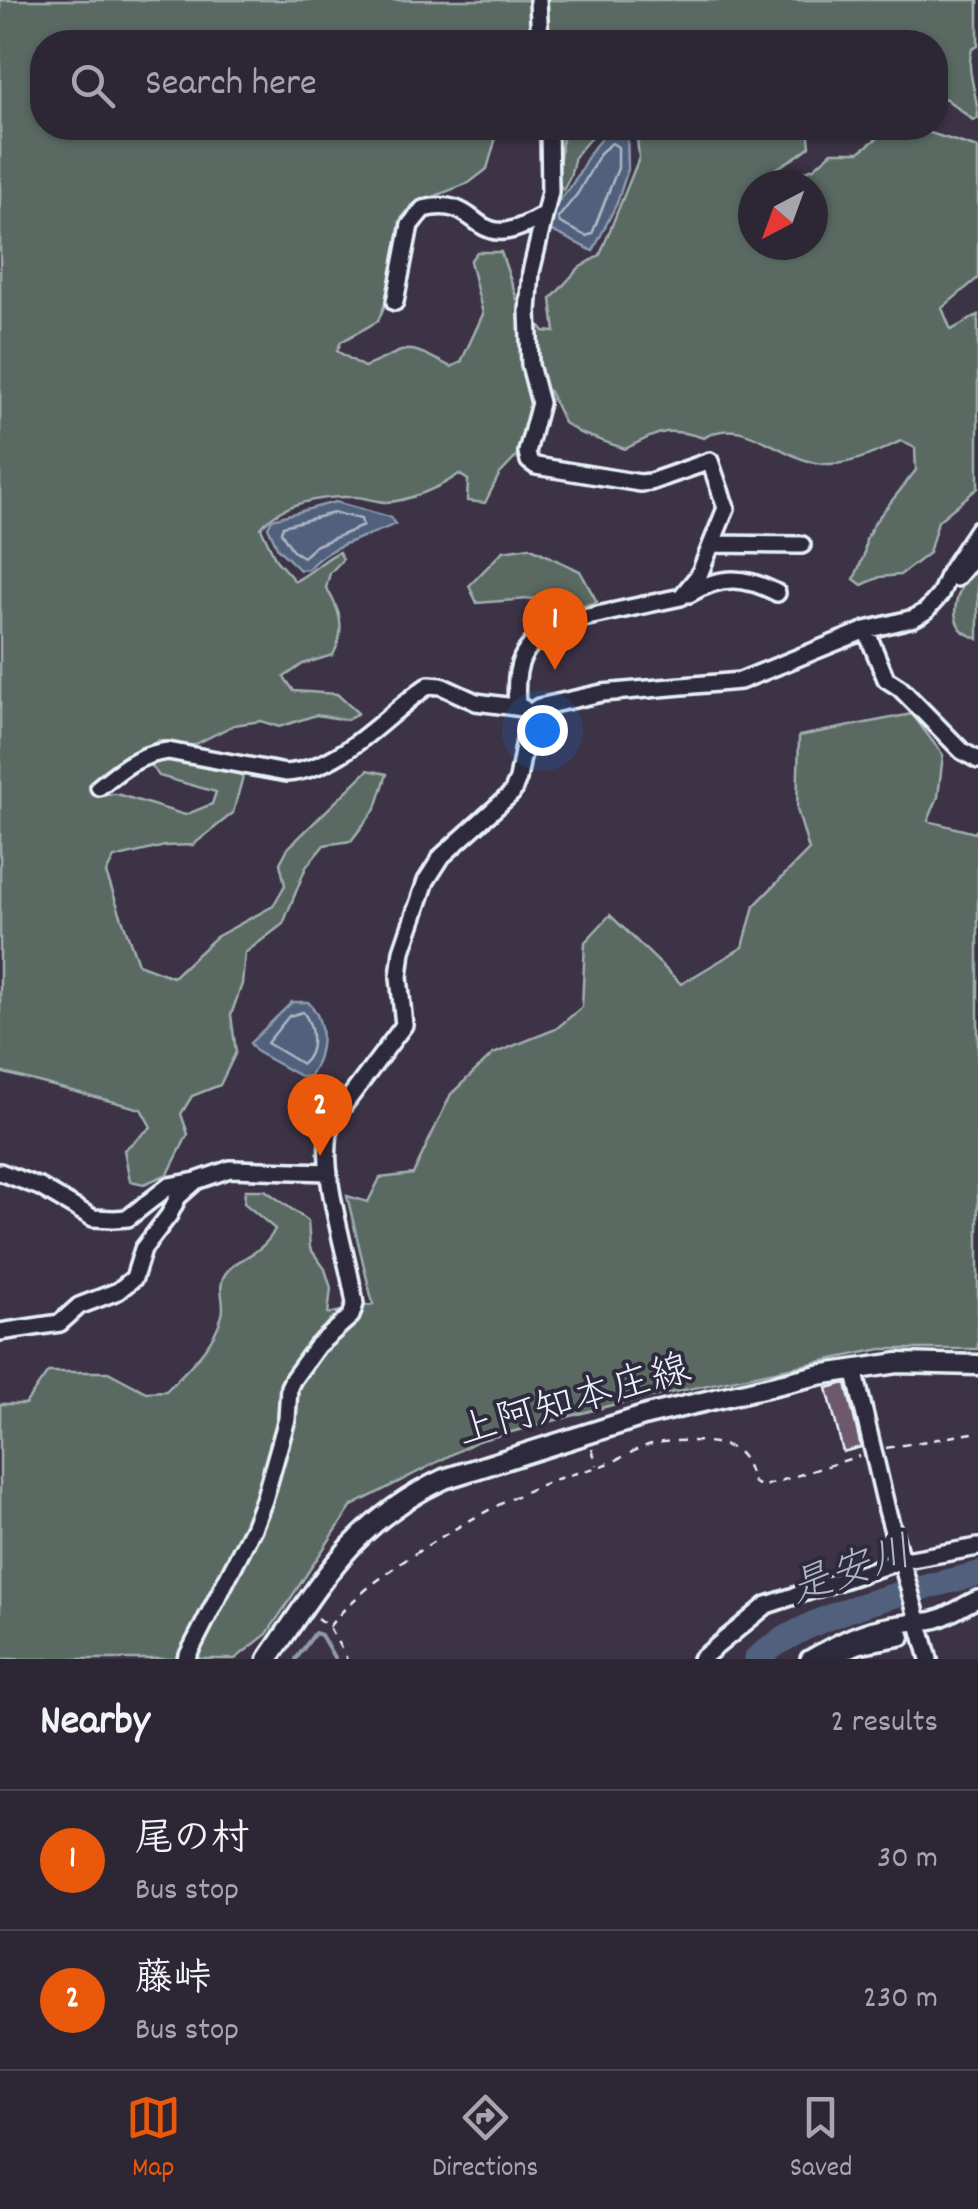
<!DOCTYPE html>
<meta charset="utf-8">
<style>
body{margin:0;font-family:Dekko,"Klee One",sans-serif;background:#393240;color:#f1f3f6}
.compass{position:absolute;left:738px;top:170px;width:90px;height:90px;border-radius:50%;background:#2d2634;box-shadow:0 2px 8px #0004;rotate:221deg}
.you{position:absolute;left:542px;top:730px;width:35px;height:35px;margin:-25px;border:8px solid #fff;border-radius:50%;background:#1a73e8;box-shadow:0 0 0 15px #1a73e833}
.badge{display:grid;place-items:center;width:65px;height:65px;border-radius:50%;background:#ea580c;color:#fff;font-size:32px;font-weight:700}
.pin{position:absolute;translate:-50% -82px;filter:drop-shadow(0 2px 5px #0008)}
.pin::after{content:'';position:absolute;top:52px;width:35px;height:30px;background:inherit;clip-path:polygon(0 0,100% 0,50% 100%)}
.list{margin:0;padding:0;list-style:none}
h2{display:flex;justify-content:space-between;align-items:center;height:130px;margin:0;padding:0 40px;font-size:42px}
h2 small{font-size:32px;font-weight:400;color:#a7a5ac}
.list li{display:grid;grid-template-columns:65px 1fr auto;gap:30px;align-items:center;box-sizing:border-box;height:140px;padding:0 40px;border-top:2px solid #48434f}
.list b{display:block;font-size:38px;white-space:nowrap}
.list p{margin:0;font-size:32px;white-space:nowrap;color:#a7a5ac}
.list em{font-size:32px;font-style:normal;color:#a7a5ac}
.icon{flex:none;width:55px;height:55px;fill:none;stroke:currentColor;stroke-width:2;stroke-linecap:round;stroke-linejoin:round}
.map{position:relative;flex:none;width:978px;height:1659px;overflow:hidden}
.search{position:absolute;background:#2d2634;box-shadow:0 2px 8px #0004;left:30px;right:30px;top:30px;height:110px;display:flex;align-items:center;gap:25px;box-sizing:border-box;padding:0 35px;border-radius:40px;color:#a7a5ac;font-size:38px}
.sheet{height:410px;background:#2d2634}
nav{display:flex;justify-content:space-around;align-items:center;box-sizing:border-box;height:140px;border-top:2px solid #48434f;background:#2d2634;font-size:28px;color:#a7a5ac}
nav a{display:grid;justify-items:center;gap:5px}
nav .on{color:#ea580c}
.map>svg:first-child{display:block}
.green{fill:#5a6b63;stroke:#a1aeae;stroke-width:2.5}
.water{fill:#51617b;stroke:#8d9bad;stroke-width:2.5}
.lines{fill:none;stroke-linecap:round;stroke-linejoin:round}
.shore{stroke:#acb7c6;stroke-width:2.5}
.stream{stroke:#8d9bad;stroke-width:4}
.river{stroke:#51617b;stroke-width:25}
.building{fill:#6e586c;stroke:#e8f1f8;stroke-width:2.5}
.minor-casing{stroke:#e8f1f8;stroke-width:22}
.major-casing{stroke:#e8f1f8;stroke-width:25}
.path{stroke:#e8f1f8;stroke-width:2.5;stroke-dasharray:8 8;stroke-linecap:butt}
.minor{stroke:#2f2a3d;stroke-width:15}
.major{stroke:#2f2a3d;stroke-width:18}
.labels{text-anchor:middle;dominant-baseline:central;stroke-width:8;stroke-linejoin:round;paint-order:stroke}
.street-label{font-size:40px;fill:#e8f1f8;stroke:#2f2a3d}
.water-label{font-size:42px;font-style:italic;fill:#acb7c6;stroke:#2f2a3d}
</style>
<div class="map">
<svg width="978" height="1659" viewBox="0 0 978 1659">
<rect width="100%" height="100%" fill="#3c3346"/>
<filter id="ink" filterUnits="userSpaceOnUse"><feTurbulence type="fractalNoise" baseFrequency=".01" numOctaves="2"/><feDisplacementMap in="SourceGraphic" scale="20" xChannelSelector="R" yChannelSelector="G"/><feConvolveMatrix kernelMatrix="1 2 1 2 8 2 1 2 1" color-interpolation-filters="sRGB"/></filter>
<g filter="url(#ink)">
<path class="green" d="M0 0H978V46L972 49C965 71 978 94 978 118L973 120 946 99 936 96V42H42V128H494L495 141 487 169 469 183 412 205 400 220 391 290 378 321 341 342 337 351 364 367C414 347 400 341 451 367L461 362 483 314 470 261 477 252H501L517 299 544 331 555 332 551 299 579 268 600 255 639 158 636 128H808L810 146C795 160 777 166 761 179L763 185H753V245H813V185H766L814 168 832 152H859L888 130 902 128H914L978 148V278L942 308 951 330 978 315V488L938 521 929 553 900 575 880 577 862 585 854 579 864 555 866 539 875 522 916 470 915 448 901 441C879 451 852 465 827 464 784 464 743 411 704 438 665 426 660 432 625 449L580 433 564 423 549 391 536 404 516 457 499 475 485 503 467 501 468 480 459 474C443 486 407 502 386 502 376 502 365 497 355 497 324 496 280 502 261 528L276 560 295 581C312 573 322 560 339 552L343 559 330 573 326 588C341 610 346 631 333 655L303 664 284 677 294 691 337 694 358 713 347 720 316 715 279 727 261 721 234 725 190 747 159 740 94 781 98 794H117L185 815 212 804 216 792 159 776 151 766 163 759 223 768 243 776 233 813 193 845 165 846 114 858 106 873 138 964 173 977 216 937 273 906 285 885 280 863 288 848 368 770 387 774 376 808 351 841 324 845 306 867 283 924 245 953 242 984 231 1015 236 1052 220 1085 192 1096 181 1114 188 1134 168 1174 144 1184 130 1181 124 1150 151 1127 141 1109 0 1072Z
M564 128H599L575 156 570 177 563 190 557 181Z
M529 547 580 571 597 602 577 608 540 598 477 603 469 586 503 551Z
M978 566V639C973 636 967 635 963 631 945 614 962 577 978 566Z
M912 714 943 755 938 797 928 821 975 833 978 827V1349H881L612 1405 478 1441 352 1506 267 1634 235 1659H0V1404H25L48 1372H108L146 1392 166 1391C187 1369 214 1346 222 1315 226 1303 217 1289 224 1276 235 1256 261 1258 275 1229L244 1203 245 1190H265L308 1221 310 1248 325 1269 331 1288 328 1314 373 1304 347 1196 368 1202 380 1178 413 1174 451 1094 493 1054 556 1029 582 1007 585 942 610 915 681 984 743 947 754 906 809 850 797 809 799 736Z"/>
<path class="water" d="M615 128H627L628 169 617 203 593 251 546 228C549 209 560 201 571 186 585 165 592 141 615 128Z
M335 502 390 517 395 524C365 539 330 543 308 569L300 570 278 549 268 527 272 519Z
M292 1002H308C328 1022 324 1053 310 1076L302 1077 257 1052 250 1043Z"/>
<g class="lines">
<path class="shore" d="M612 143 618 147V168L592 234 586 236 560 223 558 218 578 193 601 152Z
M334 513 361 519 363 526 315 546 303 557 293 551 281 532 283 526Z
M303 1012C314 1026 317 1052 302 1064L267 1043 289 1016Z"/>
<path class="stream" d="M296 1659 315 1633 321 1635 335 1659"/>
<path class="river" d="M756 1659C813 1611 907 1592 978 1574"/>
</g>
<path class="building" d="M846 1383 861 1447 843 1452 827 1388Z"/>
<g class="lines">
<g class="minor-casing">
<path id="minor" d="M538 0 540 42
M395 302 410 225 423 209C486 193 468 260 542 216
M714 544 802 545
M956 578 978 553
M689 594C721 575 745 576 777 593
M866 630 886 679 900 688 962 751 978 760
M517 705C514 663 521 649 555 624L681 597 699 575 726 508 710 461 650 482 640 483 536 466 529 461 527 452 540 403 530 365 528 311 531 272 550 192 549 128
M99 787C121 769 139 754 168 751L286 773C344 769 384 715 429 685L441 686 476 702 523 708
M0 1172 40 1187 93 1218 114 1219 128 1218 169 1186 196 1181 230 1169 329 1172
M0 1332 60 1323 79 1306 118 1291 134 1278 143 1249 169 1215 178 1197 196 1181
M854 1369 887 1510 929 1659
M186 1659 253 1528 264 1500 287 1419 289 1387 293 1379 317 1346 351 1316 355 1304C348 1253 316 1168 332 1121L404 1025 399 977 402 951 426 881 442 856 512 793 518 779 530 713 539 707 602 693 740 681 866 630 914 618 926 611 940 595 950 571 978 529
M701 1659 767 1605 900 1561 978 1547
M809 1659C855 1632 875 1625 928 1621 944 1620 963 1605 978 1599
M827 1659 859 1645 902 1637"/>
</g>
<g class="major-casing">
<path id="major" d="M268 1659C322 1581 354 1521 444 1479L647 1415 818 1375 898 1363 978 1365"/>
</g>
<path class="path" d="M886 1448 978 1432
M592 1449 597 1465
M317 1618 329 1627 347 1659
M329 1627C368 1574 489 1505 551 1481 570 1474 591 1470 610 1463 624 1457 637 1448 652 1444 670 1439 719 1439 735 1450 746 1457 749 1471 753 1482L761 1487 859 1456"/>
<use href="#minor" class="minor"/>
<use href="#major" class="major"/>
</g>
</g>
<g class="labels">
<g class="street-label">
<text transform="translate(575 1404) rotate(-16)">上阿知本庄線</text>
</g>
<g class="water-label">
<text transform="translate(852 1574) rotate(-19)">是安川</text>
</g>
</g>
</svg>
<svg class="compass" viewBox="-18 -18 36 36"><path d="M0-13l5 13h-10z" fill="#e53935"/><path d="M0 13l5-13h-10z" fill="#a7a5ac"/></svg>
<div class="you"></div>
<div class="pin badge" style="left:555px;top:670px">1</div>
<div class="pin badge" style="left:320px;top:1156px">2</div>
<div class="search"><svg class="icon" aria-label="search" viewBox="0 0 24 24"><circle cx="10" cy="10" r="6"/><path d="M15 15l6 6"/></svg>Search here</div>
</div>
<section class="sheet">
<h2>Nearby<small>2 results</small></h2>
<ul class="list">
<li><span class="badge">1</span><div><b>尾の村</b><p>Bus stop</p></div><em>30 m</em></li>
<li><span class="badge">2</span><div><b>藤峠</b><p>Bus stop</p></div><em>230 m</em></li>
</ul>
</section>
<nav>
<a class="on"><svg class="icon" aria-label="map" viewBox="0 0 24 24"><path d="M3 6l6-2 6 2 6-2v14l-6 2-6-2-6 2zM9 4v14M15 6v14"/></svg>Map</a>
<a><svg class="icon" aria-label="directions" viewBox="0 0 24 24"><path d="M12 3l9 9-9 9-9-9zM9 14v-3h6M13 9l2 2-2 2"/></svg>Directions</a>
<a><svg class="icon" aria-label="saved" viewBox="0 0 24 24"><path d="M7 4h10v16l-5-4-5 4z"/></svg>Saved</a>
</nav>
